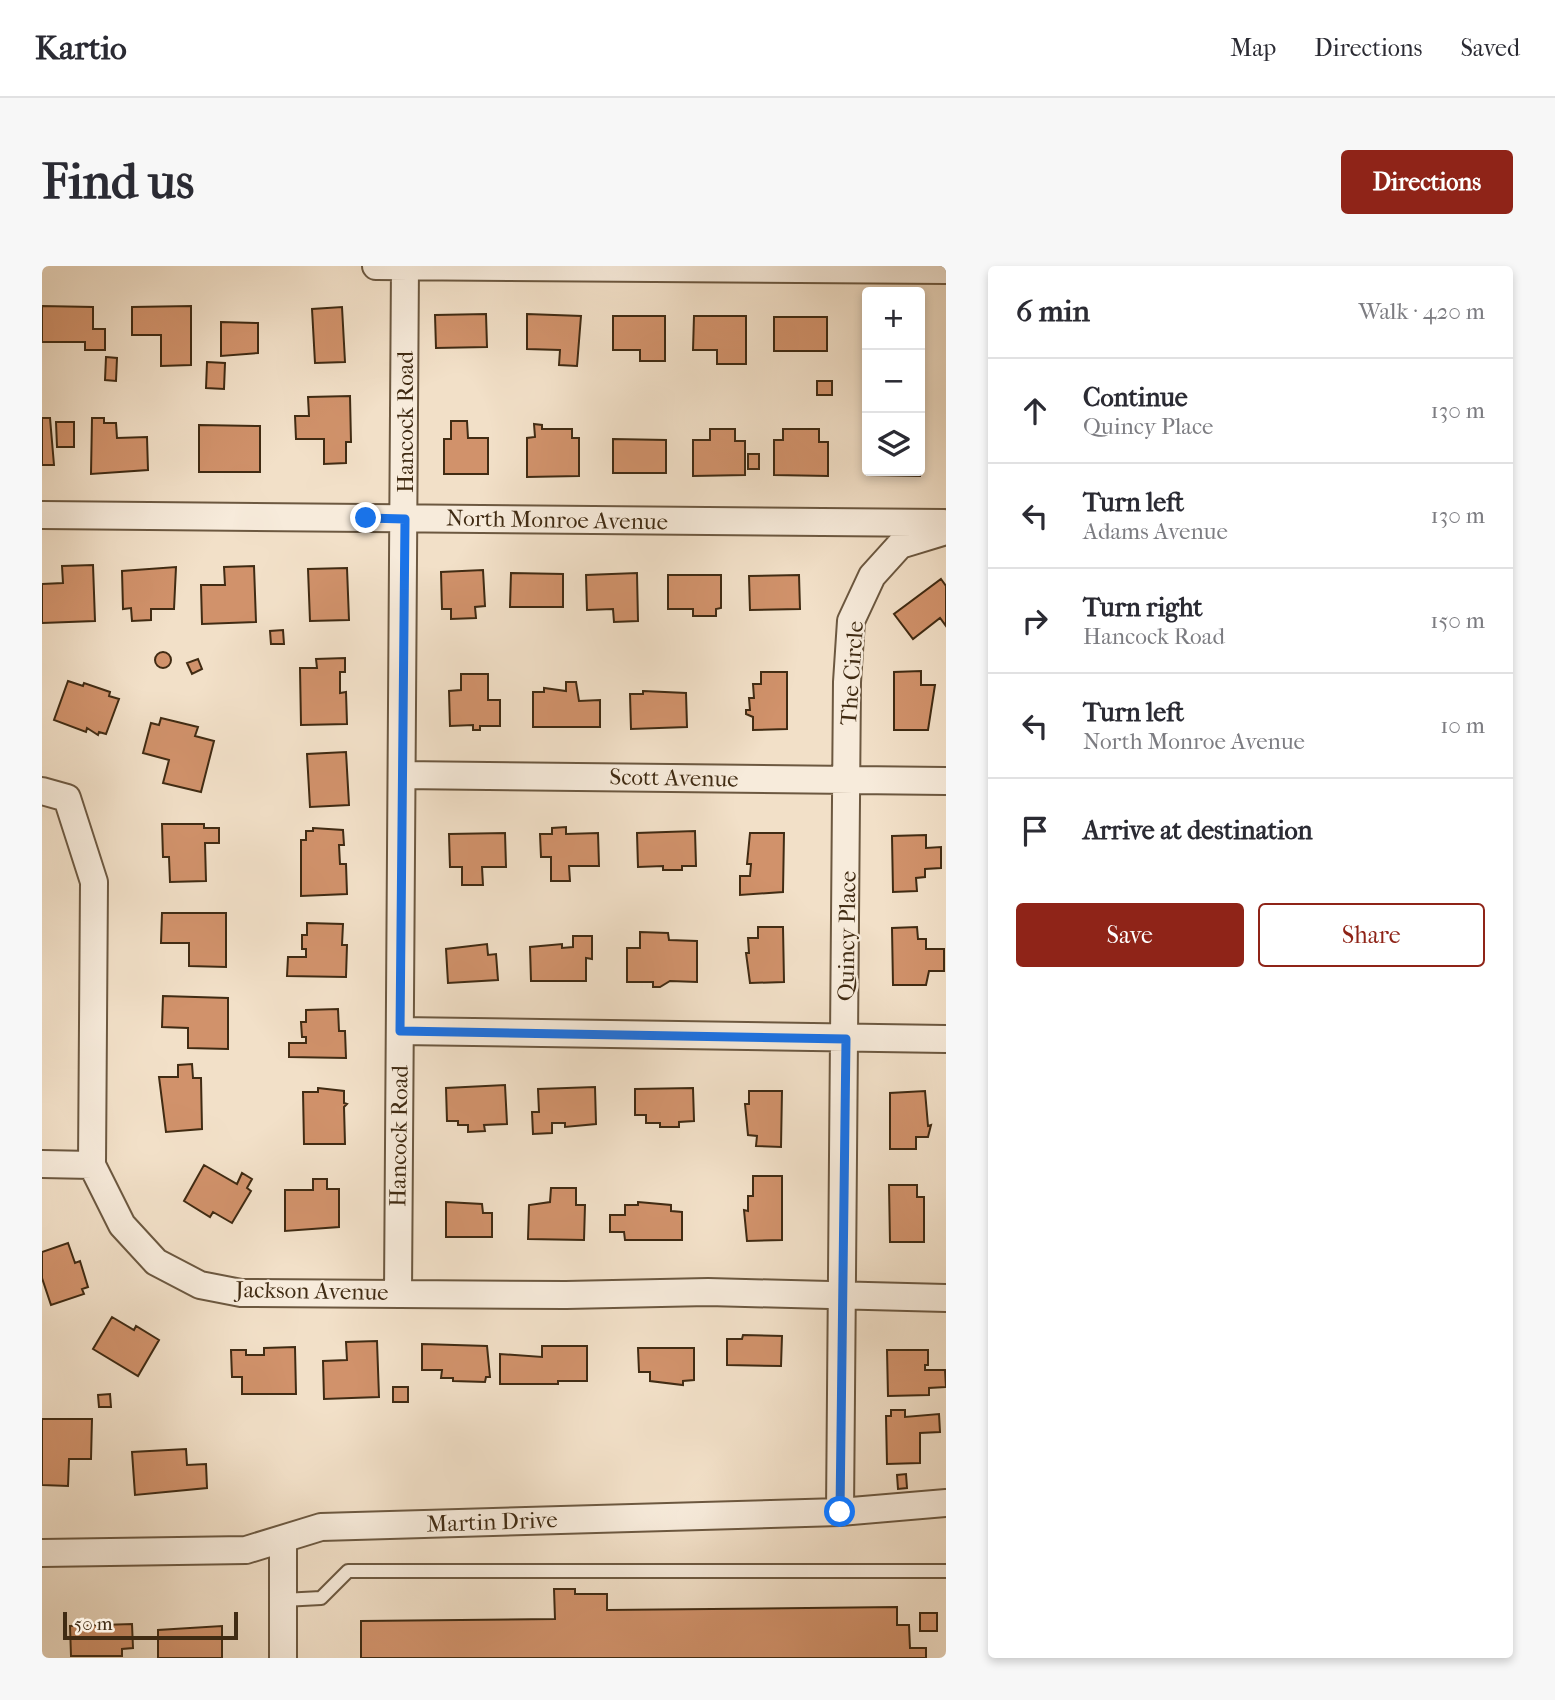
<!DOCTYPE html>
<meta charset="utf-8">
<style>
body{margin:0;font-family:"IM FELL French Canon",serif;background:#f7f7f7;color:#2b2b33}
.controls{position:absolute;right:21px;top:21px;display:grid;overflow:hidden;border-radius:7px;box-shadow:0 4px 10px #0003}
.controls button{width:63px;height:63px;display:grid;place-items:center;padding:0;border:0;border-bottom:2px solid #e1e1e2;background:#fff;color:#2b2b33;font:35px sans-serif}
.scale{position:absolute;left:21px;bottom:18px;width:175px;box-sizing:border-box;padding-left:7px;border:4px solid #402b13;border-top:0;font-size:19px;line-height:24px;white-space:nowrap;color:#402b13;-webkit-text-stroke:5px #f7ebdb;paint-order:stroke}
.stop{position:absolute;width:21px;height:21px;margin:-16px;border:5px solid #1a73e8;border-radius:50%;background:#fff}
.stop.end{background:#1a73e8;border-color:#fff;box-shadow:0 2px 7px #0008}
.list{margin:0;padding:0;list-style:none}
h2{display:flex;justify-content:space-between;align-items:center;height:91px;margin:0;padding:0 28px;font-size:30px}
h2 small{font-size:23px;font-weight:400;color:#7c7c81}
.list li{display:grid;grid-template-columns:46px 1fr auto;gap:21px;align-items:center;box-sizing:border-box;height:105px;padding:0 28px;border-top:2px solid #e1e1e2}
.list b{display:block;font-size:26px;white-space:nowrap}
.list p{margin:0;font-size:23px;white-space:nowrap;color:#7c7c81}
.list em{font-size:23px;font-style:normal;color:#7c7c81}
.actions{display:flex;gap:14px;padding:21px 28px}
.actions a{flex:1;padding:16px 0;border:2px solid #8f2418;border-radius:7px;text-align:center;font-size:24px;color:#8f2418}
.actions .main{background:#8f2418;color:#fff}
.icon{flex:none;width:38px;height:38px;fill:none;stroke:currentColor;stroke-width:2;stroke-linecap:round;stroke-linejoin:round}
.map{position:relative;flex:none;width:904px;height:1392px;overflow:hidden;border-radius:7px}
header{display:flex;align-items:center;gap:42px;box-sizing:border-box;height:98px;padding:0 35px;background:#fff;border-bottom:2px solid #e1e1e2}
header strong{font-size:33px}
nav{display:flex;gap:38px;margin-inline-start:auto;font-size:24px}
.intro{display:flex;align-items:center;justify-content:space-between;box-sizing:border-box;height:168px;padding:0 42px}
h1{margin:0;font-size:49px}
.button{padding:18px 32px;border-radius:7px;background:#8f2418;color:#fff;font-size:24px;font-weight:700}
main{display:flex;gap:42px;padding:0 42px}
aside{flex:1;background:#fff;border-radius:7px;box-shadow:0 4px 10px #0003}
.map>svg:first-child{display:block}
.building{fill:#d1926b;stroke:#402b13;stroke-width:2}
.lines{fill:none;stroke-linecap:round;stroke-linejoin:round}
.service-casing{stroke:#6c5840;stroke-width:16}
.minor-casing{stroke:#6c5840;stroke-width:30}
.service{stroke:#f7ebdb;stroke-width:12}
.minor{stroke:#f7ebdb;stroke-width:26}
.route{stroke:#1a73e8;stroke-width:9}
.labels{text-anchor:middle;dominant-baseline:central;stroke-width:5;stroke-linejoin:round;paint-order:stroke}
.street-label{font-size:23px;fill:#402b13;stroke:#f7ebdb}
</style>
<header>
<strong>Kartio</strong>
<nav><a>Map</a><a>Directions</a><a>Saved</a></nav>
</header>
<div class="intro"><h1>Find us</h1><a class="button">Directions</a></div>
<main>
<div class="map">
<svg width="904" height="1392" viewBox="0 0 904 1392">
<rect width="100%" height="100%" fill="#f2e0c8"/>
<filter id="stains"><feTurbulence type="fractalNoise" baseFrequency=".00286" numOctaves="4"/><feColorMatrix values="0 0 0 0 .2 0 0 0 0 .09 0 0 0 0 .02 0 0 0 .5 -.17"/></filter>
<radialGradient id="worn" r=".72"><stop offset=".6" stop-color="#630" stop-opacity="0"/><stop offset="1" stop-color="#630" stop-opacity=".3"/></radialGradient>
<path class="building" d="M0 40 51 41V63H63V84H43V76H0Z
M149 40V99L119 100V69H90V41Z
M300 41 303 96 273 97 270 43Z
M444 48 445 81 394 82 393 49Z
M485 48 539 50 535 100 517 99 518 84 485 83Z
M571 50H623V95H598V84H571Z
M652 50H704V98H675V84H651Z
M732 51H785V85H732Z
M179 56 216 57V87L179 90Z
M64 91 75 92 74 115 63 114Z
M165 96 183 97 182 123 164 122Z
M775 115H790V129H775Z
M308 130 309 176H304V197L282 198V173H254L253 150H267L266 131Z
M0 152H8L12 199H0Z
M50 152H62V157H74L75 172 105 171 106 204 49 208Z
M409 155H425L426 172H446V208H402V173H409Z
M14 156H32V181H15Z
M492 158 500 159V163H530V172H537V210L485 211V172L493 171Z
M157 159 218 160V206H157Z
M668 163H693V175H703V209L651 210V174H668Z
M741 163H777V176H786V210L732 209V174H741Z
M571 173 624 174V207H571Z
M879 177 878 210 826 209V205H878Z
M706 188H717V203H706Z
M51 299 53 355 0 357V318L21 317 20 300Z
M212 300 214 356 160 358 159 319H183L182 301Z
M134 301 132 343H109V354L90 355 89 342 81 343 80 305Z
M305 302 307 354 268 355 266 303Z
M441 304 443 340 433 341 434 352 409 353V343H400L399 306Z
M469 307 521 308V341H468Z
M595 307 596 355 572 356 571 343 545 344 544 309Z
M626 309H679V342L674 343V350H651V343H626Z
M757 309 758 343 708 344 707 310Z
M899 313 904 320V360L898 352 871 373 852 348Z
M241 364 242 378H229L228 365Z
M113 394a8 8 0 1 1 16 0a8 8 0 1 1-16 0Z
M303 392V406H298V427L304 426 305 458 259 459 258 402H275L274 393Z
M156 393 160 403 150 408 145 397Z
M879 405V419H893L886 464H852V406Z
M719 406H745V463L711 464V451L704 448V444H708L707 432H712L711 418H719Z
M419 408H446V434H458V460H438V464H431V459L408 460 407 425 419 424Z
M26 415 41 420 42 417 68 426 67 430 77 433 64 468 57 466 56 469 45 462 44 466 12 454Z
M524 416H534L537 435 558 434V461H491V426H502V422L524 425Z
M601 425 644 427 645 461 589 463 588 428H601Z
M119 452 156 461 153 470 172 475 159 526 121 517 127 494 101 487 109 457 117 459Z
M304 486 307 539 268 541 265 488Z
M120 558H162V562H177V577H163L164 615 128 616 127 591H121Z
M524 561V568L556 567 557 600H527L528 615H509V591H499L498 568H510V562Z
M271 562 301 564 302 579H297L298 598H304L305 628 259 630V574H264V565H271Z
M653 565 654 600H640V604H621V600L596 601 595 567Z
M463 567 464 601H440L441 619H420V601H408L407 568Z
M708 567H742L741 626 698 629V610H708L709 598H705Z
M884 569V582L899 581V602L883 603V611L874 612 875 625 851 626 850 570Z
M120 647H184V701L147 700V677H119Z
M265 657 301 658 300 679H305L304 711 245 710 246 691H264V683H260V669H265Z
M716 661H741L742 716 708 717 704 687H707L706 672H716Z
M875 661 876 673H884V683H902V705H887L884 719H851L850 662Z
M598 666 626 667 627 674 655 675V716L628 715 618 721H611V716H585V682H598Z
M531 670H550V693L544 692V715H489L488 681 520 678V682L531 681Z
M445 678 446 689 454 688 456 714 406 717 404 683Z
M121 730 186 732V783L146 782V762L120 761Z
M296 743 297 765H303L304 792 247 791V777H264V771H260L259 756H264V744Z
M150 798 151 812H159L160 863 124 866 117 811H136V799Z
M463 819 465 858 442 859 443 865 426 866V859H416V855H405L404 822Z
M553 821 554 858 523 861V857H510V867L491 868 490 846H497L496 823Z
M276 822 302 825V837L305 838 302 841 303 878H262L261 826H276Z
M651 822 652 855 637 856V861H618V857H604V849H593V823Z
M707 825H740L739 881 714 880 715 870 706 869 703 838H707Z
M883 825 886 860 889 859 886 871H874V883H848V827Z
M162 899 195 918 200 907 210 913 205 922 209 925 190 957 171 946 168 951 142 935Z
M711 910H740V974L705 975 702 944 706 945V930H711Z
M271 913H285V923H297V961L243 965V924H271Z
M847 919H875V931H882V976H848Z
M509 922H534V939H543L542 974 486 973 487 939 508 936Z
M404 936 440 938 441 947H450V971H404Z
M596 936 629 939V945L640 946V974H583L582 966H568V949H583V939H596Z
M26 977 33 997 38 995 46 1021 40 1023 42 1028 9 1039 0 1012V986Z
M70 1051 92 1064 94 1060 117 1074 96 1110 51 1083Z
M701 1069 740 1070 739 1100 685 1099V1073H700Z
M335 1075 337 1131 282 1133 281 1095 305 1094 304 1076Z
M380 1078 445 1080 448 1111H444L443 1116 411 1115V1112H399L400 1104H380Z
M500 1080H545V1115H516V1118H458V1088L500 1091Z
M253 1081 254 1128H200V1111H190L189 1084H204V1089H222V1082Z
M596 1082H652V1114L641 1115V1119L608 1115V1106H597Z
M845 1084H886V1099H883V1104H903L904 1121 887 1122V1129L846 1130Z
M351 1121H366V1136H351Z
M68 1128 69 1141H57L56 1129Z
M849 1144H863V1151L897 1148 898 1166 878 1167V1197L845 1198 844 1150H849Z
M0 1153H50L49 1193H27L26 1220 0 1219Z
M144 1183 145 1199 164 1198 165 1222 93 1229 90 1186Z
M864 1208 865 1222 856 1223 855 1209Z
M512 1323H533V1328H565V1344L855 1341V1359H867L868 1382H884V1392H319V1355L513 1353Z
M878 1347H895V1365H878Z
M90 1358 91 1382 80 1383V1390H29L28 1360Z
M180 1360V1392H116V1364Z"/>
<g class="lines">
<g class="service-casing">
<path id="service" d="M241 1334 279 1332 306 1305H904"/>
</g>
<g class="minor-casing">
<path id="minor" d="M334 0 904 4
M0 249 902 257
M360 509 904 515
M0 525 25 532 52 616 50 899 80 959 114 996 158 1019 199 1027 524 1029 666 1026 904 1032
M358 765 904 773
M0 898 50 899
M356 1027 363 0
M798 1246 805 416 809 355 830 310 858 279 904 265
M0 1287 204 1284 279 1261 798 1246 904 1237
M241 1392V1274"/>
</g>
<use href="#service" class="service"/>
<use href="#minor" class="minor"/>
</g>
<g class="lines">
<path class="route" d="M324 252 363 253 358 765 804 773 798 1246"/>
</g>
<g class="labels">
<g class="street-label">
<text transform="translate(363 156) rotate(-90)">Hancock Road</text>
<text transform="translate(515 254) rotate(1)">North Monroe Avenue</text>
<text transform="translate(810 407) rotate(-86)">The Circle</text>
<text transform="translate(632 512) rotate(1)">Scott Avenue</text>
<text transform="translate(805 670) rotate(-89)">Quincy Place</text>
<text transform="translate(357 870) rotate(-89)">Hancock Road</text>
<text transform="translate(270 1025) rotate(1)">Jackson Avenue</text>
<text transform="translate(450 1256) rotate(-2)">Martin Drive</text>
</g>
</g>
<rect width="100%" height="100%" filter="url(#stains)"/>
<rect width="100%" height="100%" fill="url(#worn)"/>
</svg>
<div class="controls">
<button>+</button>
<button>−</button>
<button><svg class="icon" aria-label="layers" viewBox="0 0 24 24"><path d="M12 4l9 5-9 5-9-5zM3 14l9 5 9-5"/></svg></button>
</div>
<div class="scale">50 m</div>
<div class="stop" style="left:798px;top:1246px"></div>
<div class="stop end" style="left:324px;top:252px"></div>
</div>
<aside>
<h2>6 min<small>Walk · 420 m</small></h2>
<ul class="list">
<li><svg class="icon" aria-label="ahead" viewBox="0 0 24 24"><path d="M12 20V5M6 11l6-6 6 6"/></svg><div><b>Continue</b><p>Quincy Place</p></div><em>130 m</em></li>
<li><svg class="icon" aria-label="left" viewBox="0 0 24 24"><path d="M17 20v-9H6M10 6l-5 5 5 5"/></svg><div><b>Turn left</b><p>Adams Avenue</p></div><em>130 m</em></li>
<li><svg class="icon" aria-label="right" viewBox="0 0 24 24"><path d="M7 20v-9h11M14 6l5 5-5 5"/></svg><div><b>Turn right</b><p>Hancock Road</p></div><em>150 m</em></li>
<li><svg class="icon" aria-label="left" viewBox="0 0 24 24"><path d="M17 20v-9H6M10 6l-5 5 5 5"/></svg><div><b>Turn left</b><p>North Monroe Avenue</p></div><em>10 m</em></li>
<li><svg class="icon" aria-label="arrive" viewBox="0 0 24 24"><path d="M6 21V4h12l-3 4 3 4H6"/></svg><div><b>Arrive at destination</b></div></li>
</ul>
<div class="actions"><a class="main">Save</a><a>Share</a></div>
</aside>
</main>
